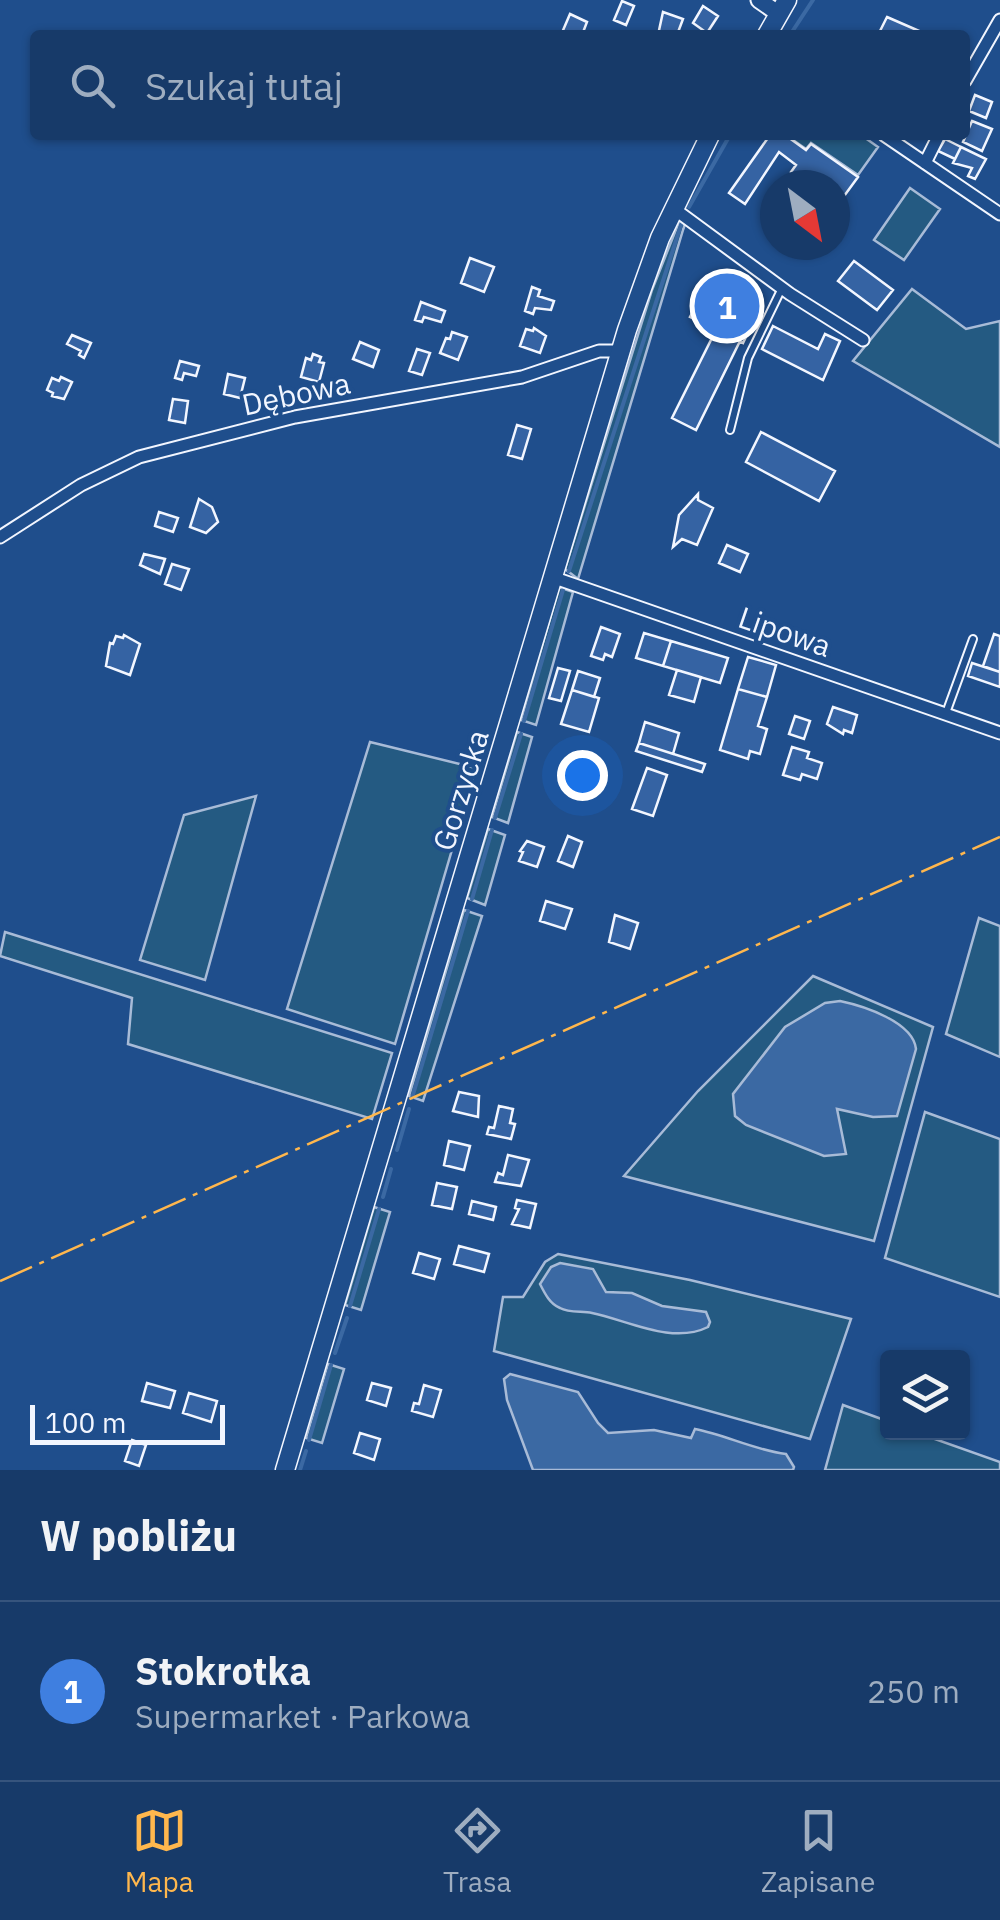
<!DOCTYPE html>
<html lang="pl">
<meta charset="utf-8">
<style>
body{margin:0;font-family:"IBM Plex Sans",sans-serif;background:#20416f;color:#f1f3f6}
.controls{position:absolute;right:30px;bottom:30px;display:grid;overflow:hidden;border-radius:10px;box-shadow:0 2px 8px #0004}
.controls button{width:90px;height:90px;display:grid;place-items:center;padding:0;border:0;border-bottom:2px solid #36547d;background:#173a69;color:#f1f3f6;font:50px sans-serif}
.compass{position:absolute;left:760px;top:170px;width:90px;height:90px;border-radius:50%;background:#173a69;box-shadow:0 2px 8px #0004;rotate:148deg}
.scale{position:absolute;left:30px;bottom:25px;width:195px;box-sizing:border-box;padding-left:10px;border:5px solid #f2f6ff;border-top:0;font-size:28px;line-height:35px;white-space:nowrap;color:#f2f6ff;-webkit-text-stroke:8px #1f4e8c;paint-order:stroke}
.you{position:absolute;left:582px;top:775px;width:35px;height:35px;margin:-25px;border:8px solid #fff;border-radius:50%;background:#1a73e8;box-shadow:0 0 0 15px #1a73e833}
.badge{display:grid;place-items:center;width:65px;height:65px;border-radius:50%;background:#ffb74d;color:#fff;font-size:32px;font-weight:700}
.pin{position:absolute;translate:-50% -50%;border:5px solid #fff;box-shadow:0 2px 10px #0006}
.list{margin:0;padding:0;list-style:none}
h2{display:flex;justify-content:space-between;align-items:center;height:130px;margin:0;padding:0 40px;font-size:42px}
h2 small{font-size:32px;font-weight:400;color:#9eadc0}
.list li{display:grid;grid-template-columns:65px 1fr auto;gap:30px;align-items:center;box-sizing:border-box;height:180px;padding:0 40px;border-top:2px solid #36547d}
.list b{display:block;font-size:38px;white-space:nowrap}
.list p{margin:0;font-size:32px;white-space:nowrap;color:#9eadc0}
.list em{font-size:32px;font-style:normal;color:#9eadc0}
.icon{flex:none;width:55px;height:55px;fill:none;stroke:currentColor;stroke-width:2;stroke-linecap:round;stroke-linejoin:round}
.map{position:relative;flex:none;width:1000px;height:1470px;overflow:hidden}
.search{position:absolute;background:#173a69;box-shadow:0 2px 8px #0004;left:30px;right:30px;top:30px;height:110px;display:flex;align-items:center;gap:25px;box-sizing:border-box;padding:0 35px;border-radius:10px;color:#9eadc0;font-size:38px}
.sheet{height:310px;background:#173a69}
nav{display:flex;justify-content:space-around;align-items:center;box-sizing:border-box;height:140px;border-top:2px solid #36547d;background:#173a69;font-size:28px;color:#9eadc0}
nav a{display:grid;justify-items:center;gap:5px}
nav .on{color:#ffb74d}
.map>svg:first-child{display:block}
.green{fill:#245a82;stroke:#a8bbd7;stroke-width:2.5}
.water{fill:#3b69a3;stroke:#a8bbd7;stroke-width:2.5}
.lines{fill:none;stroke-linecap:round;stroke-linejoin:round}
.stream{stroke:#3b69a3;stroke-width:4}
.building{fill:#3563a3;stroke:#f2f6ff;stroke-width:2.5}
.service-casing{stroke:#f2f6ff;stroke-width:10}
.minor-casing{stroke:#f2f6ff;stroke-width:15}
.tertiary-casing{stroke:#f2f6ff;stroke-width:19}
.primary-casing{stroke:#f2f6ff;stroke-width:21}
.service{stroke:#1f4e8c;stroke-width:6}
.minor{stroke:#1f4e8c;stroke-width:11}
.tertiary{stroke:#1f4e8c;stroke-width:15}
.primary{stroke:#1f4e8c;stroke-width:18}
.power{stroke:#ffb74d;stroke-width:2.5;stroke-dasharray:35 8 5 8;stroke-linecap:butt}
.labels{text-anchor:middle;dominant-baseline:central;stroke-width:8;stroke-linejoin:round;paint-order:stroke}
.street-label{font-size:30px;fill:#f2f6ff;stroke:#1f4e8c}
</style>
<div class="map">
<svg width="1000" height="1470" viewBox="0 0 1000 1470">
<rect width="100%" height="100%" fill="#1f4e8c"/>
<path class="green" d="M796 135H861L878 147 858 175 811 143 806 149 793 140Z
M910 188 940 209 904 260 874 240Z
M679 222 685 224 683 230 578 579 565 569 652 290Z
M912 289 966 329 1000 321V447L853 361Z
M559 587 573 592 536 725 521 720Z
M517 732 532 737 508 823 492 817Z
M370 742 476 768 395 1044 287 1009Z
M256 796 205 980 140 960 184 815Z
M488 829 505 835 485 905 467 898Z
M464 910 482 916 423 1101 409 1096Z
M979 918 1000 926V1057L946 1034Z
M5 932 392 1053 372 1119 128 1044 132 998 0 956Z
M813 976 933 1027 874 1241 624 1176 698 1091Z
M925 1112 1000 1139V1297L885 1258Z
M374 1207 390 1212 361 1310 345 1305Z
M558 1254 690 1280 851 1319 810 1439 494 1351 503 1297H523L545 1262Z
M328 1364 344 1369 322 1443 306 1438Z
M843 1405 887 1421 888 1432 918 1433 1000 1462V1470H825Z"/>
<path class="water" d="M840 1001C864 1006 913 1022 916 1049L897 1116 873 1117 837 1109 846 1154 824 1156 746 1125 735 1116 733 1094 785 1027 825 1003Z
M560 1263 593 1269 606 1292 632 1293 662 1306 706 1312 710 1322 708 1327C672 1345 627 1320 592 1313 582 1311 569 1313 560 1308 550 1304 545 1294 540 1284L551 1267Z
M510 1374 578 1392 598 1423 608 1433 654 1430 691 1438 695 1429C726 1435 754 1450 786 1454L794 1467 793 1470H533L507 1400 504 1379Z"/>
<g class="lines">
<path class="stream" d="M790 35 813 0
M689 207 730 135
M569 571 682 222
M524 721 563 590
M495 818 521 734
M472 899 492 830
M412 1098 468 911
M397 1150 409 1109
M383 1197 391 1169
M350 1306 379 1209
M335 1353 347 1318
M309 1440 331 1365
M300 1470 306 1451"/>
</g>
<path class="building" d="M622 1 634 6 626 25 614 20Z
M703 6 718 16 707 33 693 23Z
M663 12 683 19 677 35H658Z
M570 14 587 22 582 35H561Z
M887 17 926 34 925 35H878Z
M975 95 992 102 986 118 969 111Z
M972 121 992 129 982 151 963 142Z
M770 135H790L788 137 806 150 811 144 858 177 839 203 835 200V185H813L802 177 800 179 791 172 796 165 779 152 745 204 729 193Z
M945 139 961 147 955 159 938 151Z
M961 147 986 159 975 179 968 176 972 168 953 163Z
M470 258 494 267 484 292 461 283Z
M854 261 893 290 877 310 838 281Z
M532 287 540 290 538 296 554 301 551 310 535 308 533 314 525 311Z
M706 287 758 312 743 343 690 317Z
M421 302 445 311 441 322 424 317 422 322 415 320Z
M773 326 818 349 825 334 840 341 823 380 762 349Z
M534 328 546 336 540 353 520 346 526 329 533 331Z
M716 330 740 341 696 430 672 418Z
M452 332 467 337 458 360 440 353 446 338 450 339Z
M72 335 91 343 84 358 79 355 81 351 67 344Z
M360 342 379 350 373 367 353 359Z
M417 349 430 353 422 375 409 371Z
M313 354 321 357 319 362 324 363 319 382 301 377 306 358 311 360Z
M180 361 199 366 196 376 184 373 182 380 175 378Z
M228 374 245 378 240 398 224 394Z
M61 377 72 382 64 399 52 396 53 393 47 390 52 378 59 381Z
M173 399 188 401 185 423 169 420Z
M517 425 531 429 522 459 508 455Z
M761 432 835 471 819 501 746 462Z
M698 494V500L713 508 697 545 682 539 673 547 679 515Z
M199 499 212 507 218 522 206 533 190 527Z
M159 512 178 518 173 532 155 526Z
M727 545 748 554 740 572 719 563Z
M144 554 165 559 160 574 140 565Z
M172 564 189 569 181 590 165 584Z
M601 627 620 634 612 657 605 654 603 660 591 656Z
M644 633 671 641 663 666 636 658Z
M994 634 1000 636V672L983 666Z
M124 635 140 644 130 675 106 666 110 643 113 644 116 636 123 638Z
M671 641 728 658 720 683 663 666Z
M748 657 776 665 767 697 738 689Z
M972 663 1000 672V687L968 676Z
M558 668 570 671 561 701 549 698Z
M677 670 701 677 694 702 669 695Z
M578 671 600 678 594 697 572 690Z
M738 689 767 697 758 726 767 729 760 754 750 751 748 759 720 750Z
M572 690 599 698 589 732 561 724Z
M833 707 857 715 852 733 844 730 843 734 827 724Z
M795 716 810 721 804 739 789 734Z
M645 722 679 733 673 754 639 743Z
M639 743 705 764 702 772 636 751Z
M792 747 809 752 807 758 822 763 817 779 802 774 800 780 783 775Z
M647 768 667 775 653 816 632 809Z
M568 836 582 842 573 867 558 861Z
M527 841 544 847 537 867 519 861 523 852 520 851Z
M546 901 572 909 565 929 540 921Z
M615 915 638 923 630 949 609 942Z
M459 1092 479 1096 478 1117 453 1111Z
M499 1106 513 1109 510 1123 515 1124 511 1139 487 1134 489 1127 494 1128Z
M449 1141 470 1146 464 1170 444 1165Z
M508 1155 529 1160 521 1186 495 1182 498 1173 503 1175Z
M437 1183 457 1187 452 1209 432 1205Z
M517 1200 536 1204 530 1228 512 1224 519 1209 515 1208Z
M472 1201 496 1207 493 1220 469 1214Z
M459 1246 489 1254 484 1272 454 1264Z
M419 1253 440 1259 434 1279 413 1273Z
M147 1383 175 1391 170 1408 142 1401Z
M372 1383 391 1388 386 1406 367 1400Z
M424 1385 441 1390 433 1417 412 1411 414 1403 419 1404Z
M189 1393 217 1401 211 1422 183 1413Z
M360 1433 380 1439 374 1460 354 1453Z
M132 1440 146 1445 139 1466 125 1461Z"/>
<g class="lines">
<g class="service-casing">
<path id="service" d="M730 430 748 358 782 288
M946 713 973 639"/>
</g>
<g class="minor-casing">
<path id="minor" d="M965 81 1000 20
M884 135 1000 214
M925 163 939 135
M673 208 790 294 863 340
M0 537 81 485 139 457 295 417 522 377 599 351H620
M552 577 1000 733"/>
</g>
<g class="tertiary-casing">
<path id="tertiary" d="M759 0 779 14"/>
</g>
<g class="primary-casing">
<path id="primary" d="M767 35 787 0
M285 1470 627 330 660 238 710 135"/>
</g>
<use href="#service" class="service"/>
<use href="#minor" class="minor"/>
<use href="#tertiary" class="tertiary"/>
<use href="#primary" class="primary"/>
<path class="power" d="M0 1281 1000 837"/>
</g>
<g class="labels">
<g class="street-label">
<text transform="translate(296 393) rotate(-12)">Dębowa</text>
<text transform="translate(785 631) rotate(19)">Lipowa</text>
<text transform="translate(460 790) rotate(-73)">Gorzycka</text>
</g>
</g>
</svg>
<div class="controls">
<button><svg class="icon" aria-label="layers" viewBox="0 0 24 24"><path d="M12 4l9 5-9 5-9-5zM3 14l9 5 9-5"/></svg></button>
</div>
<svg class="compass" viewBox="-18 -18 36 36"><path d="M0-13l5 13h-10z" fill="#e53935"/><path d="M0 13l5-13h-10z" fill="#9eadc0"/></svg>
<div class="scale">100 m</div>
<div class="you"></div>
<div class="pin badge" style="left:727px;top:306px;background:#3f7fe0">1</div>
<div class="search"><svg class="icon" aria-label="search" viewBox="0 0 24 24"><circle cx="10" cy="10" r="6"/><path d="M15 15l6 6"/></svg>Szukaj tutaj</div>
</div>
<section class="sheet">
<h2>W pobliżu<small></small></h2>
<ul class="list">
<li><span class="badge" style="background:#3f7fe0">1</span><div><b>Stokrotka</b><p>Supermarket · Parkowa</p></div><em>250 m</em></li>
</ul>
</section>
<nav>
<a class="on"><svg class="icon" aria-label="map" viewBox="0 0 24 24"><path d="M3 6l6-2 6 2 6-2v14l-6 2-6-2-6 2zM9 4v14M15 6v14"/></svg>Mapa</a>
<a><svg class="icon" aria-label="directions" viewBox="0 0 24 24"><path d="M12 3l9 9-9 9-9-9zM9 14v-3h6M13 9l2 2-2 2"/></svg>Trasa</a>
<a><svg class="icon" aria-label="saved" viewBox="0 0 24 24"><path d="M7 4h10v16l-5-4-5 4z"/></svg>Zapisane</a>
</nav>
